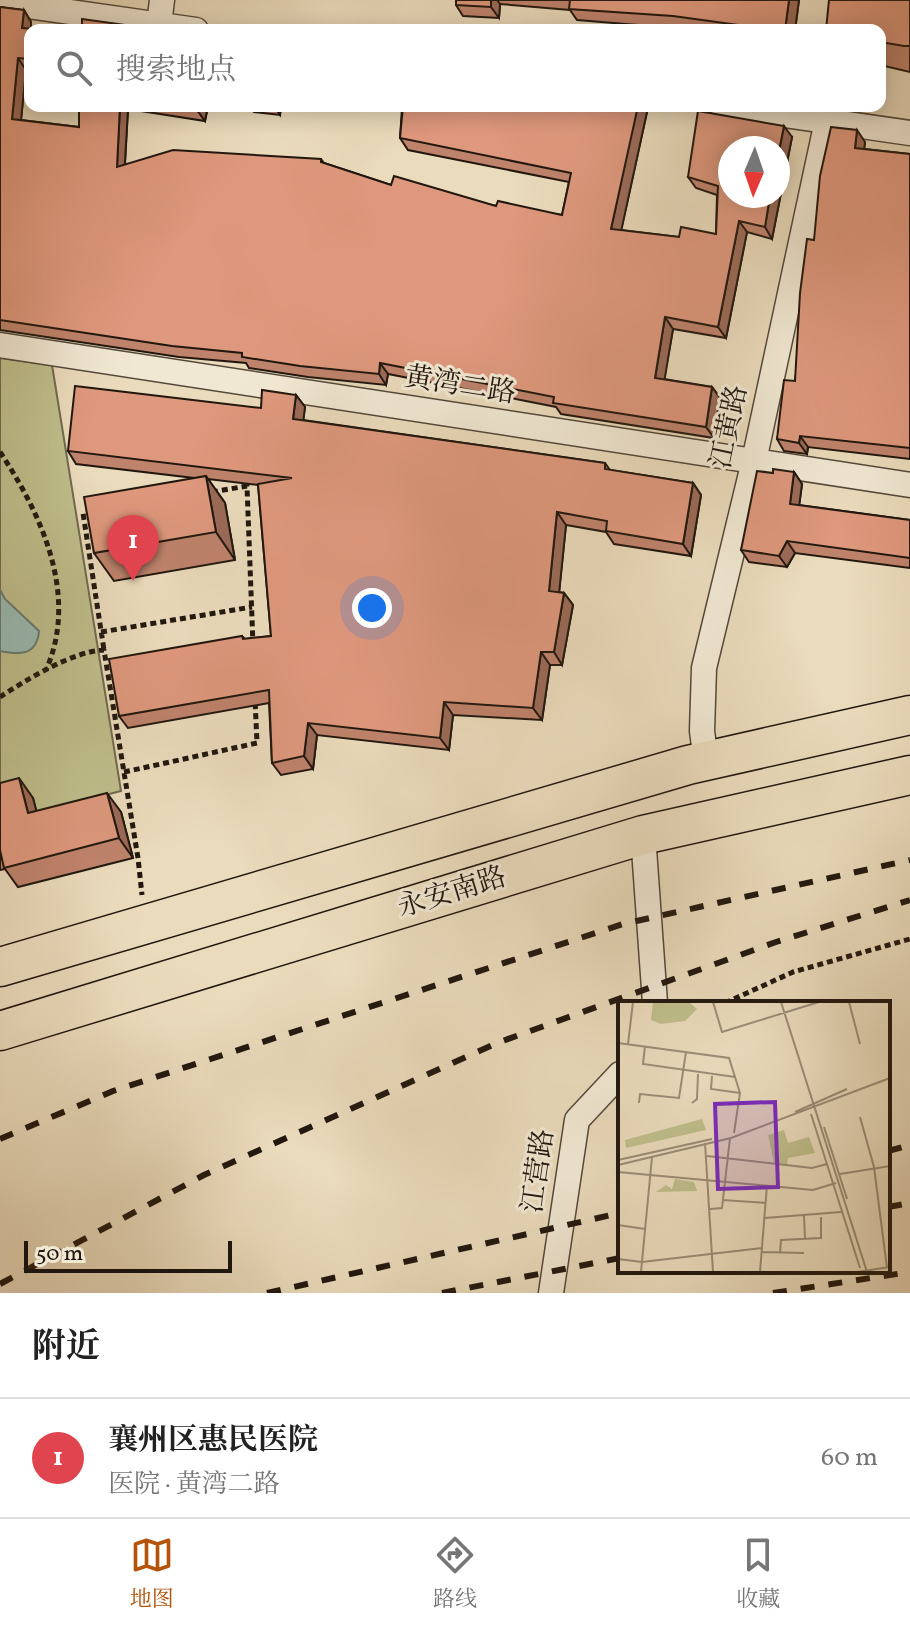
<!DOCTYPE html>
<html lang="zh">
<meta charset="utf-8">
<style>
body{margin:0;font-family:Vollkorn,"Noto Serif SC",serif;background:#f2f2f2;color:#222}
.compass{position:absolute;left:718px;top:136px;width:72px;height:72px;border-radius:50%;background:#fff;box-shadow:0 4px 20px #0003;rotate:182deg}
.scale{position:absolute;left:24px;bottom:20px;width:208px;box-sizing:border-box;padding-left:8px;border:4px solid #21170f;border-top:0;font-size:22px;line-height:28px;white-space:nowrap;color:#21170f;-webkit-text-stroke:6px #f1e8d3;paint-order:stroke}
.you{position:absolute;left:372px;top:608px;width:28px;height:28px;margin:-20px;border:6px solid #fff;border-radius:50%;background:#1a73e8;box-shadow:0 0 0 12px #1a73e833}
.badge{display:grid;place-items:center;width:52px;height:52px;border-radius:50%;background:#b45309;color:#fff;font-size:26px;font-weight:700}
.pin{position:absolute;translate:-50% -66px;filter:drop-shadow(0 2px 4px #0008)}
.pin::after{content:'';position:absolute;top:42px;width:28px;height:24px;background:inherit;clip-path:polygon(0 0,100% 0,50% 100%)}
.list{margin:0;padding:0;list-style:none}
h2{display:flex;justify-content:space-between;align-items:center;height:104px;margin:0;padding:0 32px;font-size:34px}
h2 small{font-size:26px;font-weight:400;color:#767676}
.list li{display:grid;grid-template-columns:52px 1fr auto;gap:24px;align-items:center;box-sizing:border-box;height:120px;padding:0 32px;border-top:2px solid #e0e0e0}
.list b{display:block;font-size:30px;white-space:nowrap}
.list p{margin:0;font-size:26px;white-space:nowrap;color:#767676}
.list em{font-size:26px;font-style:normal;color:#767676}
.icon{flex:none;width:44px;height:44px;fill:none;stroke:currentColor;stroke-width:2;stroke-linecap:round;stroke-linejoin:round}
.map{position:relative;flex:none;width:910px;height:1293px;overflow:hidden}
.search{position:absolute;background:#fff;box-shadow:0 4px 20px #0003;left:24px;right:24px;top:24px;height:88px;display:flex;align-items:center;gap:20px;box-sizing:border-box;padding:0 28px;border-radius:16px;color:#767676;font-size:30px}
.sheet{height:224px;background:#fff}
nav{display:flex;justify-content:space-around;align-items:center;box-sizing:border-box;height:112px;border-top:2px solid #e0e0e0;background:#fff;font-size:22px;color:#767676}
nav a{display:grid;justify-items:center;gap:4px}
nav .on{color:#b45309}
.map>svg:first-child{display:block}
.green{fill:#bfbe8c;stroke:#706a4e;stroke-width:2}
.water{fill:#98bbb3;stroke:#687971;stroke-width:2}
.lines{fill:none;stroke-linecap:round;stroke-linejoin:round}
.minor-casing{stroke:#53483a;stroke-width:27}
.primary-casing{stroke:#21170f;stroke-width:41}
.path{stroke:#21170f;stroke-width:5;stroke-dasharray:6 4;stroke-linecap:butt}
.minor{stroke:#f1e8d3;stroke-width:24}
.primary{stroke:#eadbbc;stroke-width:38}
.rail{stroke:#21170f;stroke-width:6;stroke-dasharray:14 14;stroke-linecap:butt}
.wall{fill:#bf836c;stroke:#21170f;stroke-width:2}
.shaded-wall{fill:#9b6a58;stroke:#21170f;stroke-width:2}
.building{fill:#de987d;stroke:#21170f;stroke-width:2}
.labels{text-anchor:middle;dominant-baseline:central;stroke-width:6;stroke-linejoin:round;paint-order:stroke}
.street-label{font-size:28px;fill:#21170f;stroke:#f1e8d3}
.inset-road{fill:none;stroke:#9a8d77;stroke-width:2}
.view{fill:#7b2cbf;fill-opacity:0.15;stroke:#7b2cbf;stroke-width:4}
.inset-edge{fill:none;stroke:#21170f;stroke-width:4}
</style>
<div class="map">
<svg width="910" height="1293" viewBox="0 0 910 1293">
<rect width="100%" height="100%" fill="#eadbbc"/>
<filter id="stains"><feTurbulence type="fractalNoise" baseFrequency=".0025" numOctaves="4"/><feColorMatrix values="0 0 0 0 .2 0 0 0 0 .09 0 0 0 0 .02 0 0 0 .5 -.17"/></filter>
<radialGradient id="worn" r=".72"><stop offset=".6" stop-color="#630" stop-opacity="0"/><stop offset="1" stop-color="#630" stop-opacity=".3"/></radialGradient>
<path class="green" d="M0 358 52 365 121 791 0 822Z"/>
<path class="water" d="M0 590 5 599 39 631C37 656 19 655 0 651Z"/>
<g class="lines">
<g class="minor-casing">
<path id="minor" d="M0 2 196 30
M159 25 162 0
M722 106 910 133
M0 345 910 485
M706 761 702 731 704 668 754 461 827 121 828 106
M643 835 655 1003
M551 1293 577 1120 620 1074"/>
</g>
<g class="primary-casing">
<path id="primary" d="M0 967 688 765 910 715
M0 1031 643 835 910 775"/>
</g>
<path class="path" d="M0 452C42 515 79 596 46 670
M212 492 247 486 253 645
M92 512 83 513 104 650
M101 632 252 607
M0 697C26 680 73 651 104 650L138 858 142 895
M124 772 257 743 255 699
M725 1003 793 972 910 939"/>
<use href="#minor" class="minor"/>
<use href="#primary" class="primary"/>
<path class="rail" d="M0 1139 113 1091 623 924 910 860
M888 1151 910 1145
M888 1207 910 1203
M0 1284 204 1175 497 1043 776 942 910 900
M267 1293 620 1213
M442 1293 620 1258
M773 1293 910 1272"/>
</g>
<path class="wall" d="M456 0H799L795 30H699L577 20 570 10 500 4 499 18 463 16 456 5Z
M910 0V72L880 65V30Z
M0 7 24 10 31 22 30 30V70H26L21 120 79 127V106H208L205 121 128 109 125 164 321 159 324 163 391 185 496 206 562 215 569 182 408 150 400 138 402 108 379 106H643L647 112 621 230 679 237 716 234 717 195 696 188 688 177 792 137 772 239 747 232 726 338 673 329 664 379 712 387 720 398 714 438 561 414 556 407 388 374 386 385 308 377 249 368 246 363 179 357 0 330Z
M250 106H281L280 115 254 112Z
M865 142 864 149 910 154V459L808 447 807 454 784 451 777 439 795 381 814 240Z
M296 395 305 407 303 420 605 463 610 470 693 483 701 495 691 556 614 544 606 532 566 525 559 592 564 593 573 605 562 665H550L542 720 453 715 449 750 317 735 313 769 281 775 272 763 269 703 128 728 119 716 242 636 245 639 271 636 258 485 208 479 225 503 235 560 114 581 94 553 194 478 76 464 68 451 261 408Z
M794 472 802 484 799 505 910 520V568L795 553 787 567 749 562 741 550 773 473Z
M0 783 33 798 36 811 121 812 133 858 18 887 5 869 0 870Z"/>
<path class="shaded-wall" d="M491 0H497L500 4 499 18 491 7Z
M789 0H799L795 30H785Z
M24 10 31 22V30L22 28Z
M18 58 26 70 20 130 12 119Z
M120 106H126L128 109 124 178 117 167Z
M198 106H208L205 121 197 110Z
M274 106H281L280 115Z
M637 106H643L647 112 619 241 611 229Z
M784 126 792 137 772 239 765 227 770 196H778V156Z
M857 130 865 142 863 160 855 148Z
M739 221 747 232 726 338 718 327Z
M665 317 673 329 663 389 655 378Z
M380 363 388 374 386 385 379 374Z
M712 387 720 398 714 438 706 427Z
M296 395 305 407 302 431 293 419Z
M800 436 808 447 807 454 799 443Z
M794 472 802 484 798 515 790 504Z
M206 476 225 503 235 560 216 532Z
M693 483 701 495 691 556 683 544Z
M557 512 566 525 558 604 549 591Z
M787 541 795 553 787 567 779 556Z
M564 593 573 605 562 665 554 652Z
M541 652 550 665 542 720 533 708Z
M444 702 453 715 449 750 440 738Z
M308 723 317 735 313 769 304 756Z
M19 778 33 798 42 832 28 813Z
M107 793 121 812 133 858 119 838Z"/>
<path class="building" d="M456 0H491V7L456 5Z
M570 0H789L785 30H774L673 16 569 9Z
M829 0H910V46H904L880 42V30H826Z
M0 7 24 10 22 28 51 30H30V59L18 58 12 119 79 127V106H120L117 167 173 150 321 159V162L391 185 394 176 496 206 498 201 562 215 571 173 400 138 403 106H638L611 229 679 237 681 227 716 234 718 186 688 177 698 111 784 126 778 156V148H730V196H770L765 227 739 221 718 327 665 317 655 378 712 387 706 427 553 403 554 397 380 363 379 374 300 366 242 357V353L172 346 0 320Z
M82 19 161 30H82Z
M201 26 228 30H197Z
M172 106H198L197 110Z
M831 127 857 130 855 148 910 154V448L800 436 799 443 777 439 784 380 795 381 800 293 807 239 814 240 820 176Z
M75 386 261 408 262 390 296 395 293 419 605 463V469L693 483 683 544 606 531 607 521 557 512 549 591 564 593 554 652H541L533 708 444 702 440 738 308 723 304 756 272 763 269 690 119 716 109 659 242 636 243 639 271 636 258 484 292 478 68 451Z
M773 469 794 472 790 504 910 520V558L787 541 779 556 741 550 757 471 773 473Z
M206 476 216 532 94 553 84 497Z
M19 778 28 813 107 793 119 838 4 868 0 850V783Z"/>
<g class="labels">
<g class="street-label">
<text transform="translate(460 386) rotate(9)">黄湾二路</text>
<text transform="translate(730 427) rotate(-78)">江黄路</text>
<text transform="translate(452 893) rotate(-17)">永安南路</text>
<text transform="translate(539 1171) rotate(-82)">江营路</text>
</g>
</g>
<g transform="translate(618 1001)">
<rect width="272" height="272" fill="#eadbbc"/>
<path d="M35 1H71L79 8 67 20 43 23 33 19ZM84 118 88 129 8 147 7 139ZM166 129 170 142 191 136 197 152 170 157 169 163 156 162 150 134ZM57 178 76 181 79 190 38 191 48 184 54 188Z" fill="#bfbe8c"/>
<path class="inset-road" d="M95 1 104 31 201 1M163 1 249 271M231 1 242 43M0 42 111 57 122 92 116 132M10 43 15 1M27 45 25 63 117 76M94 75 93 88 122 92M21 102 22 93 61 97 68 51M74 102 79 98 80 73M177 111 229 88M193 113 242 267M242 116 256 166 269 267M206 126 229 198M87 142 95 271M89 155 194 167 209 163M0 159 94 138M0 164 113 137 272 77M0 171 195 189 218 182M222 173 272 165M105 198 112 137M92 208 104 207 105 199 148 202M186 214 187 238M147 217 223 211M0 224 27 228M144 251 186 252M162 252 163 239 203 237V216M0 258 24 261 144 247M23 271 34 156M142 271 149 184M239 271 272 266"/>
<path class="view" d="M157 101 160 186 100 188 97 103Z"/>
<rect width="272" height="272" class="inset-edge"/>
</g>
<rect width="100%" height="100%" filter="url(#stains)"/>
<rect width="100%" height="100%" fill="url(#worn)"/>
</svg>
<svg class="compass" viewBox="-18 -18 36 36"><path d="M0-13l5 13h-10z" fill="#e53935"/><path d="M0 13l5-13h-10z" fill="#767676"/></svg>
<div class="scale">50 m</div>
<div class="you"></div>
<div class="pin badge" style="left:133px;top:581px;background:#e0444e">1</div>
<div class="search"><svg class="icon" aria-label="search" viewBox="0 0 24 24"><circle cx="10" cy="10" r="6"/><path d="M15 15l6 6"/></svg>搜索地点</div>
</div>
<section class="sheet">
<h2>附近<small></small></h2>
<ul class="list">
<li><span class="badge" style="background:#e0444e">1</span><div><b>襄州区惠民医院</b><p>医院 · 黄湾二路</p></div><em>60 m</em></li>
</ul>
</section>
<nav>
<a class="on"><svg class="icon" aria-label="map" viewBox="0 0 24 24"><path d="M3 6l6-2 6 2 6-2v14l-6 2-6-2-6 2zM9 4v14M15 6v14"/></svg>地图</a>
<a><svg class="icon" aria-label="directions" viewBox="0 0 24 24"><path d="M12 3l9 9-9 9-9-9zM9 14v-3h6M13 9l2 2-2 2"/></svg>路线</a>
<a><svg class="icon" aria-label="saved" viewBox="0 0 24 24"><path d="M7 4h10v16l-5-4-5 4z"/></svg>收藏</a>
</nav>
